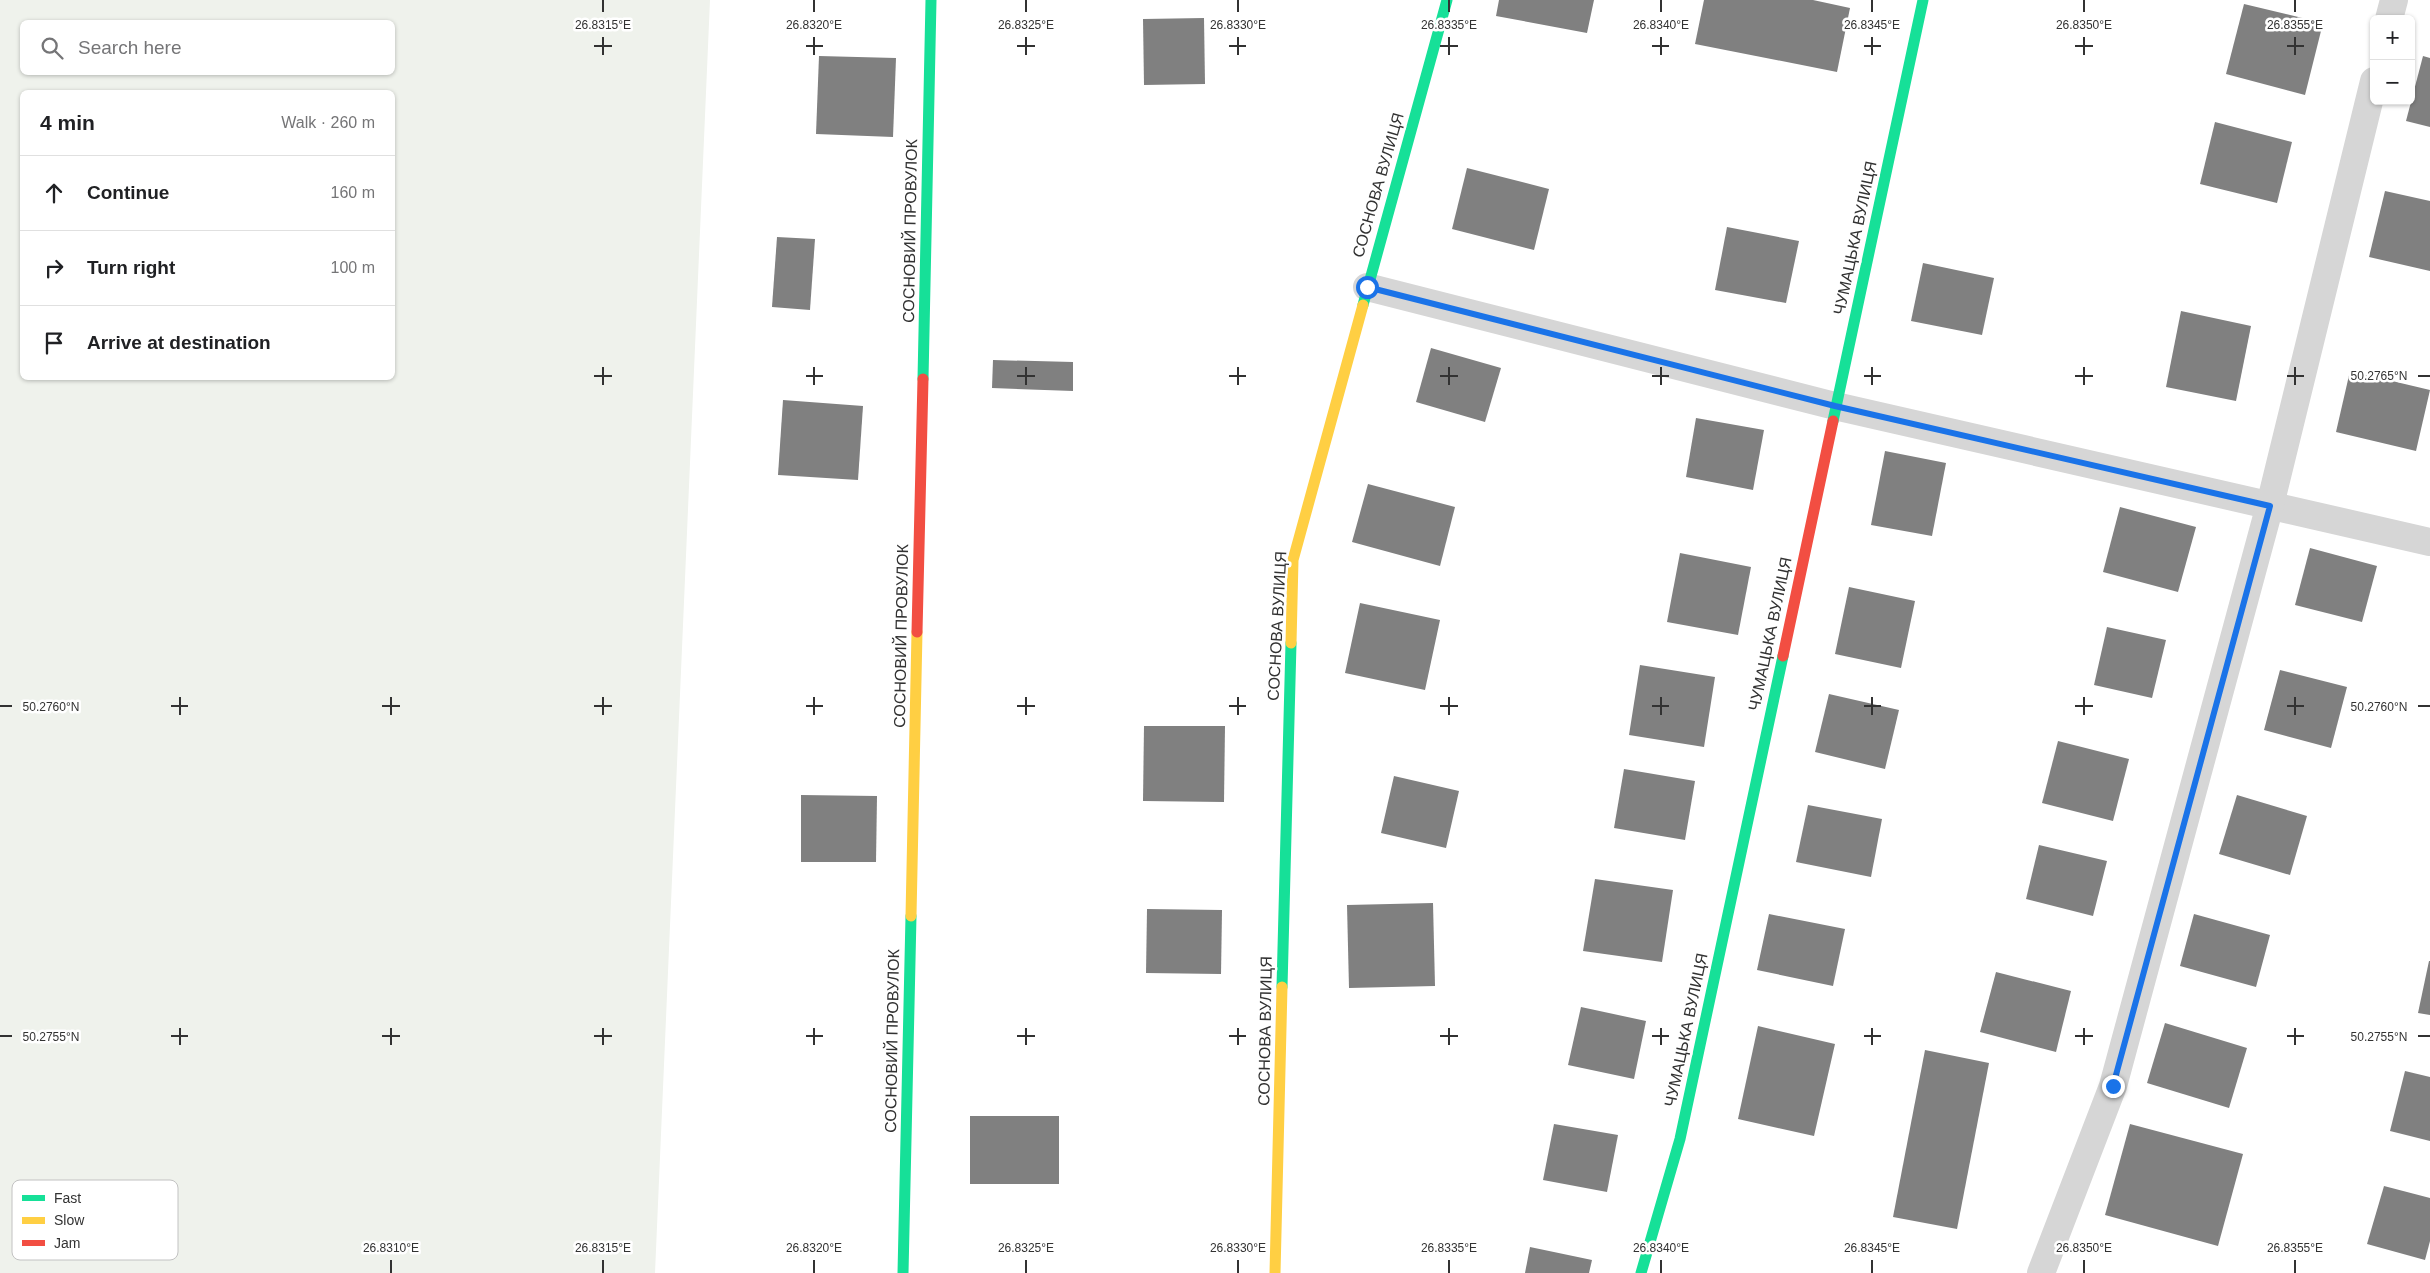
<!DOCTYPE html>
<meta charset="utf-8">
<style>
body{margin:0;font-family:Arial,sans-serif;background:#f6f6f6;color:#202124}
.controls{position:absolute;right:15px;top:15px;display:grid;overflow:hidden;border-radius:8px;box-shadow:0 1px 4px #0004}
.controls button{width:45px;height:45px;display:grid;place-items:center;padding:0;border:0;border-bottom:1px solid #e0e0e0;background:#fff;color:#202124;font:25px sans-serif}
.stop{position:absolute;width:15px;height:15px;margin:-11px;border:4px solid #1a73e8;border-radius:50%;background:#fff}
.stop.end{background:#1a73e8;border-color:#fff;box-shadow:0 1px 5px #0008}
.list{margin:0;padding:0;list-style:none}
h2{display:flex;justify-content:space-between;align-items:center;height:65px;margin:0;padding:0 20px;font-size:21px}
h2 small{font-size:16px;font-weight:400;color:#757577}
.list li{display:grid;grid-template-columns:32px 1fr auto;gap:15px;align-items:center;box-sizing:border-box;height:75px;padding:0 20px;border-top:1px solid #e0e0e0}
.list b{display:block;font-size:19px;white-space:nowrap}
.list em{font-size:16px;font-style:normal;color:#757577}
.icon{flex:none;width:28px;height:28px;fill:none;stroke:currentColor;stroke-width:2;stroke-linecap:round;stroke-linejoin:round}
.map{position:relative;flex:none;width:2430px;height:1273px;overflow:hidden}
.search{position:absolute;background:#fff;box-shadow:0 1px 4px #0004;left:20px;top:20px;width:375px;height:55px;display:flex;align-items:center;gap:12px;box-sizing:border-box;padding:0 18px;border-radius:8px;color:#757577;font-size:19px}
.panel{position:absolute;background:#fff;box-shadow:0 1px 4px #0004;left:20px;top:90px;width:375px;height:290px;border-radius:8px}
.map>svg:first-child{display:block}
.green{fill:#eff2ec;fill-rule:evenodd}
.building{fill:#808080}
.lines{fill:none;stroke-linecap:round;stroke-linejoin:round}
.street{stroke:#d6d6d6;stroke-width:28}
.fast{stroke:#16e098;stroke-width:11}
.slow{stroke:#ffcf43;stroke-width:11}
.jam{stroke:#f24e42;stroke-width:11}
.route{stroke:#1a73e8;stroke-width:6}
.ticks{fill:none;stroke:#323232;stroke-width:2}
.labels{text-anchor:middle;dominant-baseline:central;stroke-width:5;stroke-linejoin:round;paint-order:stroke}
.street-label{font-size:16px;fill:#323232;stroke:#fff}
.key{fill:#fff;stroke:#c2c2c2;stroke-width:1}
.key-label{font-size:14px;fill:#323232}
.ticks-label{font-size:12px;text-anchor:middle;fill:#323232;stroke:#fff;stroke-width:5;stroke-linejoin:round;paint-order:stroke}
</style>
<div class="map">
<svg width="2430" height="1273" viewBox="0 0 2430 1273">
<rect width="100%" height="100%" fill="#fff"/>
<path class="green" d="M 0,0 L 710,0 L 655,1273 L 0,1273 ZM 22,22 L 392,22 L 392,72 L 22,72 ZM 22,92 L 392,92 L 392,378 L 22,378 Z"/>
<g class="building">
<polygon points="1499,0 1594,0 1587,33 1496,16"/>
<polygon points="1704,0 1813,0 1850,8 1837,72 1695,44"/>
<polygon points="2244,4 2323,23 2305,95 2226,74"/>
<polygon points="1204,18 1205,84 1144,85 1143,19"/>
<polygon points="819,56 896,58 893,137 816,134"/>
<polygon points="2423,56 2430,58 2430,127 2406,121"/>
<polygon points="2215,122 2292,142 2277,203 2200,184"/>
<polygon points="1467,168 1549,189 1534,250 1452,229"/>
<polygon points="2385,191 2430,201 2430,271 2369,257"/>
<polygon points="1727,227 1799,241 1786,303 1715,290"/>
<polygon points="777,237 815,239 810,310 772,307"/>
<polygon points="1923,263 1994,278 1982,335 1911,321"/>
<polygon points="2181,311 2251,326 2236,401 2166,387"/>
<polygon points="1431,348 1501,368 1485,422 1416,402"/>
<polygon points="993,360 1073,362 1073,391 992,388"/>
<polygon points="2350,371 2430,390 2416,451 2336,432"/>
<polygon points="783,400 863,406 858,480 778,475"/>
<polygon points="1696,418 1764,430 1753,490 1686,477"/>
<polygon points="1885,451 1946,463 1932,536 1871,525"/>
<polygon points="1368,484 1455,507 1440,566 1352,542"/>
<polygon points="2120,507 2196,527 2178,592 2103,572"/>
<polygon points="2310,548 2377,566 2362,622 2295,605"/>
<polygon points="1680,553 1751,567 1738,635 1667,622"/>
<polygon points="1849,587 1915,601 1901,668 1835,654"/>
<polygon points="1360,603 1440,620 1425,690 1345,673"/>
<polygon points="2107,627 2166,640 2152,698 2094,685"/>
<polygon points="1640,665 1715,677 1704,747 1629,735"/>
<polygon points="2280,670 2347,687 2331,748 2264,730"/>
<polygon points="1829,694 1899,710 1885,769 1815,752"/>
<polygon points="1144,726 1225,726 1224,802 1143,801"/>
<polygon points="2058,741 2129,759 2113,821 2042,803"/>
<polygon points="1624,769 1695,781 1685,840 1614,828"/>
<polygon points="1394,776 1459,791 1446,848 1381,833"/>
<polygon points="801,795 877,796 876,862 801,862"/>
<polygon points="2237,795 2307,816 2290,875 2219,854"/>
<polygon points="1808,805 1882,819 1871,877 1796,862"/>
<polygon points="2039,845 2107,861 2093,916 2026,899"/>
<polygon points="1595,879 1673,890 1662,962 1583,951"/>
<polygon points="1433,903 1435,986 1349,988 1347,905"/>
<polygon points="1147,909 1222,910 1221,974 1146,973"/>
<polygon points="1769,914 1845,929 1833,986 1757,970"/>
<polygon points="2194,914 2270,935 2256,987 2180,966"/>
<polygon points="2429,961 2430,961 2430,1015 2418,1013"/>
<polygon points="1996,972 2071,991 2056,1052 1980,1032"/>
<polygon points="1581,1007 1646,1021 1634,1079 1568,1065"/>
<polygon points="2165,1023 2247,1048 2229,1108 2147,1083"/>
<polygon points="1758,1026 1835,1044 1814,1136 1738,1119"/>
<polygon points="1925,1050 1989,1063 1957,1229 1893,1217"/>
<polygon points="2405,1071 2430,1077 2430,1141 2390,1131"/>
<rect x="970" y="1116" width="89" height="68"/>
<polygon points="1554,1124 1618,1135 1607,1192 1543,1180"/>
<polygon points="2130,1124 2243,1154 2218,1246 2105,1215"/>
<polygon points="2384,1186 2430,1198 2430,1241 2425,1260 2367,1244"/>
<polygon points="1530,1247 1592,1260 1589,1273 1525,1273"/>
</g>
<g class="lines">
<g class="street">
<polyline points="2389,19 2394,0"/>
<polyline points="1367,287 1835,406 2430,542"/>
<polyline points="2041,1273 2113,1086 2270,505 2374,81"/>
</g>
<g class="fast">
<polyline points="1363,305 1447,0"/>
<polyline points="923,379 931,0"/>
<polyline points="1833,421 1923,0"/>
<polyline points="1282,987 1291,643"/>
<polyline points="903,1273 911,916"/>
<polyline points="1641,1273 1680,1139 1783,656"/>
</g>
<g class="slow">
<polyline points="1291,643 1293,560 1363,305"/>
<polyline points="911,916 917,632"/>
<polyline points="1275,1273 1282,987"/>
</g>
<g class="jam">
<polyline points="917,632 923,379"/>
<polyline points="1783,656 1833,421"/>
</g>
</g>
<g class="lines">
<polyline class="route" points="1367,287 1835,406 2270,506 2113,1086"/>
</g>
<path class="ticks" d="M 603,0 L 603,12M 814,0 L 814,12M 1026,0 L 1026,12M 1238,0 L 1238,12M 1449,0 L 1449,12M 1661,0 L 1661,12M 1872,0 L 1872,12M 2084,0 L 2084,12M 2295,0 L 2295,12M 603,37 L 603,55M 814,37 L 814,55M 1026,37 L 1026,55M 1238,37 L 1238,55M 1449,37 L 1449,55M 1661,37 L 1661,55M 1872,37 L 1872,55M 2084,37 L 2084,55M 2295,37 L 2295,55M 594,46 L 612,46M 806,46 L 823,46M 1017,46 L 1035,46M 1229,46 L 1246,46M 1440,46 L 1458,46M 1652,46 L 1669,46M 1864,46 L 1881,46M 2075,46 L 2093,46M 2287,46 L 2304,46M 603,367 L 603,385M 814,367 L 814,385M 1026,367 L 1026,385M 1238,367 L 1238,385M 1449,367 L 1449,385M 1661,367 L 1661,385M 1872,367 L 1872,385M 2084,367 L 2084,385M 2295,367 L 2295,385M 594,376 L 612,376M 806,376 L 823,376M 1017,376 L 1035,376M 1229,376 L 1246,376M 1440,376 L 1458,376M 1652,376 L 1669,376M 1864,376 L 1881,376M 2075,376 L 2093,376M 2287,376 L 2304,376M 2418,376 L 2430,376M 180,697 L 180,715M 391,697 L 391,715M 603,697 L 603,715M 814,697 L 814,715M 1026,697 L 1026,715M 1238,697 L 1238,715M 1449,697 L 1449,715M 1661,697 L 1661,715M 1872,697 L 1872,715M 2084,697 L 2084,715M 2295,697 L 2295,715M 0,706 L 12,706M 171,706 L 188,706M 382,706 L 400,706M 594,706 L 612,706M 806,706 L 823,706M 1017,706 L 1035,706M 1229,706 L 1246,706M 1440,706 L 1458,706M 1652,706 L 1669,706M 1864,706 L 1881,706M 2075,706 L 2093,706M 2287,706 L 2304,706M 2418,706 L 2430,706M 180,1028 L 180,1045M 391,1028 L 391,1045M 603,1028 L 603,1045M 814,1028 L 814,1045M 1026,1028 L 1026,1045M 1238,1028 L 1238,1045M 1449,1028 L 1449,1045M 1661,1028 L 1661,1045M 1872,1028 L 1872,1045M 2084,1028 L 2084,1045M 2295,1028 L 2295,1045M 0,1036 L 12,1036M 171,1036 L 188,1036M 382,1036 L 400,1036M 594,1036 L 612,1036M 806,1036 L 823,1036M 1017,1036 L 1035,1036M 1229,1036 L 1246,1036M 1440,1036 L 1458,1036M 1652,1036 L 1669,1036M 1864,1036 L 1881,1036M 2075,1036 L 2093,1036M 2287,1036 L 2304,1036M 2418,1036 L 2430,1036M 391,1260 L 391,1273M 603,1260 L 603,1273M 814,1260 L 814,1273M 1026,1260 L 1026,1273M 1238,1260 L 1238,1273M 1449,1260 L 1449,1273M 1661,1260 L 1661,1273M 1872,1260 L 1872,1273M 2084,1260 L 2084,1273M 2295,1260 L 2295,1273"/>
<g class="labels">
<g class="street-label">
<text transform="translate(1378 185) rotate(-74)">СОСНОВА ВУЛИЦЯ</text>
<text transform="translate(910 231) rotate(-89)">СОСНОВИЙ ПРОВУЛОК</text>
<text transform="translate(1855 238) rotate(-78)">ЧУМАЦЬКА ВУЛИЦЯ</text>
<text transform="translate(1277 626) rotate(-87)">СОСНОВА ВУЛИЦЯ</text>
<text transform="translate(1770 634) rotate(-78)">ЧУМАЦЬКА ВУЛИЦЯ</text>
<text transform="translate(901 636) rotate(-89)">СОСНОВИЙ ПРОВУЛОК</text>
<text transform="translate(1686 1030) rotate(-78)">ЧУМАЦЬКА ВУЛИЦЯ</text>
<text transform="translate(1265 1031) rotate(-89)">СОСНОВА ВУЛИЦЯ</text>
<text transform="translate(892 1041) rotate(-89)">СОСНОВИЙ ПРОВУЛОК</text>
</g>
</g>
<rect x="12" y="1180" width="166" height="80" rx="8" class="key"/>
<rect x="22" y="1195" width="23" height="6" fill="#16e098"/>
<rect x="22" y="1217" width="23" height="7" fill="#ffcf43"/>
<rect x="22" y="1240" width="23" height="6" fill="#f24e42"/>
<g class="key-label">
<text x="54" y="1203">Fast</text>
<text x="54" y="1225">Slow</text>
<text x="54" y="1248">Jam</text>
</g>
<g class="ticks-label">
<text x="603" y="29">26.8315°E</text>
<text x="814" y="29">26.8320°E</text>
<text x="1026" y="29">26.8325°E</text>
<text x="1238" y="29">26.8330°E</text>
<text x="1449" y="29">26.8335°E</text>
<text x="1661" y="29">26.8340°E</text>
<text x="1872" y="29">26.8345°E</text>
<text x="2084" y="29">26.8350°E</text>
<text x="2295" y="29">26.8355°E</text>
<text x="2379" y="380">50.2765°N</text>
<text x="51" y="711">50.2760°N</text>
<text x="2379" y="711">50.2760°N</text>
<text x="51" y="1041">50.2755°N</text>
<text x="2379" y="1041">50.2755°N</text>
<text x="391" y="1252">26.8310°E</text>
<text x="603" y="1252">26.8315°E</text>
<text x="814" y="1252">26.8320°E</text>
<text x="1026" y="1252">26.8325°E</text>
<text x="1238" y="1252">26.8330°E</text>
<text x="1449" y="1252">26.8335°E</text>
<text x="1661" y="1252">26.8340°E</text>
<text x="1872" y="1252">26.8345°E</text>
<text x="2084" y="1252">26.8350°E</text>
<text x="2295" y="1252">26.8355°E</text>
</g>
</svg>
<div class="controls">
<button>+</button>
<button>−</button>
</div>
<div class="stop" style="left:1367px;top:287px"></div>
<div class="stop end" style="left:2113px;top:1086px"></div>
<div class="search"><svg class="icon" aria-label="search" viewBox="0 0 24 24"><circle cx="10" cy="10" r="6"/><path d="M15 15l6 6"/></svg>Search here</div>
<section class="panel">
<h2>4 min<small>Walk · 260 m</small></h2>
<ul class="list">
<li><svg class="icon" aria-label="ahead" viewBox="0 0 24 24"><path d="M12 20V5M6 11l6-6 6 6"/></svg><div><b>Continue</b></div><em>160 m</em></li>
<li><svg class="icon" aria-label="right" viewBox="0 0 24 24"><path d="M7 20v-9h11M14 6l5 5-5 5"/></svg><div><b>Turn right</b></div><em>100 m</em></li>
<li><svg class="icon" aria-label="arrive" viewBox="0 0 24 24"><path d="M6 21V4h12l-3 4 3 4H6"/></svg><div><b>Arrive at destination</b></div></li>
</ul>
</section>
</div>
